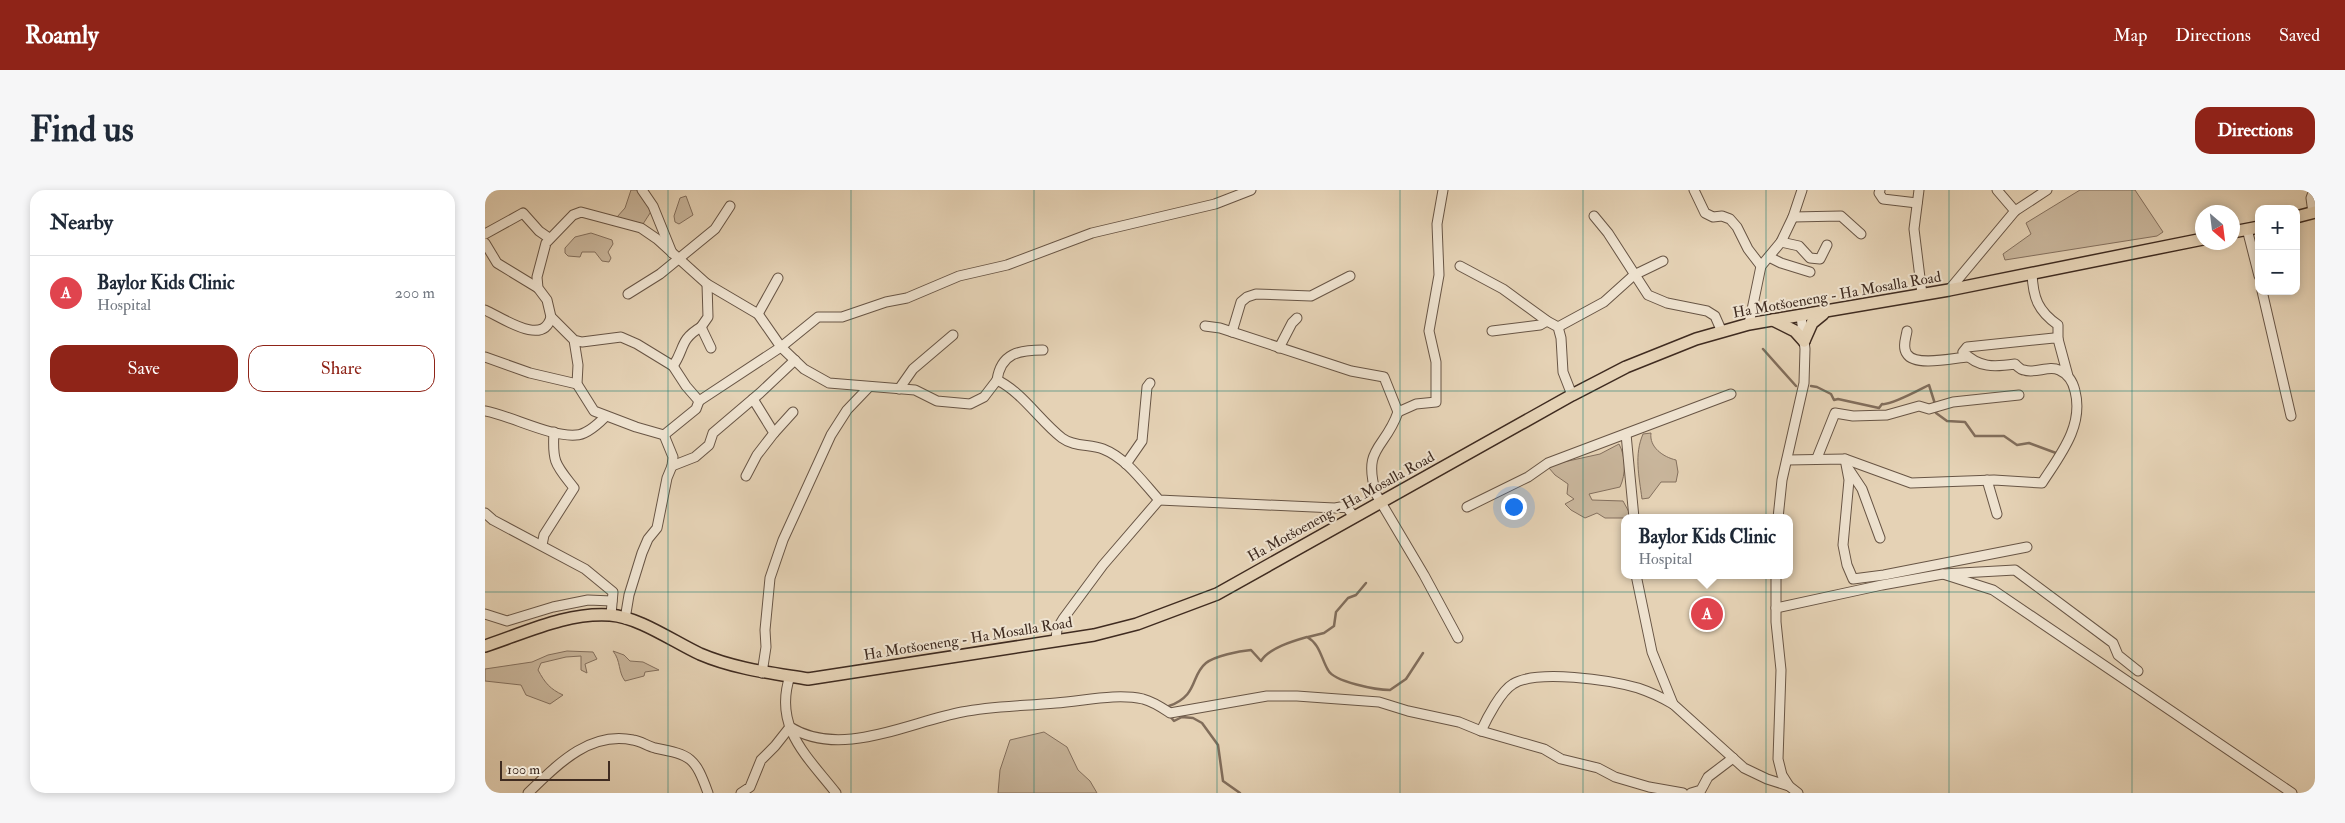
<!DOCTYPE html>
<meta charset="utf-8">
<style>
body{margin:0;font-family:"IM FELL Double Pica",serif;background:#f6f6f7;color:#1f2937}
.controls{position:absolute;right:15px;top:15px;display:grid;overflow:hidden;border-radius:10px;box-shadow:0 2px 8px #0003}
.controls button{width:45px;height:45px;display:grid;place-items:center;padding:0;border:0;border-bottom:1px solid #e0e1e3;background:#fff;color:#1f2937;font:25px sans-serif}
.compass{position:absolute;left:1710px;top:15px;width:45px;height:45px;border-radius:50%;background:#fff;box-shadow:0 2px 8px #0003;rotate:152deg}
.scale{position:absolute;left:15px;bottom:12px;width:110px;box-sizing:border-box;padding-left:5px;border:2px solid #3f2b20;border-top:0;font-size:14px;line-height:18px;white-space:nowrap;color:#3f2b20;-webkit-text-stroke:4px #eee2cf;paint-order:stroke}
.you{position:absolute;left:1028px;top:316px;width:18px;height:18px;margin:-12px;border:4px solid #fff;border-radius:50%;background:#1a73e8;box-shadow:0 0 0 8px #1a73e833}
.badge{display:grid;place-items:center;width:32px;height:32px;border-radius:50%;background:#8f2418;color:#fff;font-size:16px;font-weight:700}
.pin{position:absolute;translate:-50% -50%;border:2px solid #fff;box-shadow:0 1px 5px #0006}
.popup{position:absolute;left:1136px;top:324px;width:172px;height:65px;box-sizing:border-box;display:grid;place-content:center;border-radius:10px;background:#fff;filter:drop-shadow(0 1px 4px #0005);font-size:16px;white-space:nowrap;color:#747a83}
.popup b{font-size:19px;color:#1f2937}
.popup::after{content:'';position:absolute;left:50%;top:100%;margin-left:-10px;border:10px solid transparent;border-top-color:#fff}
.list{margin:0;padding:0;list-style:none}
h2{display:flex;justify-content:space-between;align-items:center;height:65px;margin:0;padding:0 20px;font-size:21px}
h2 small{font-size:16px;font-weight:400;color:#747a83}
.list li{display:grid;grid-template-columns:32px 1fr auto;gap:15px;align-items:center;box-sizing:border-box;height:75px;padding:0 20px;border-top:1px solid #e0e1e3}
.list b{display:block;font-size:19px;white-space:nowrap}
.list p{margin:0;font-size:16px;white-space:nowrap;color:#747a83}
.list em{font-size:16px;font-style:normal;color:#747a83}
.actions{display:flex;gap:10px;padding:15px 20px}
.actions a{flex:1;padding:11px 0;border:1px solid #8f2418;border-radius:15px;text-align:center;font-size:18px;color:#8f2418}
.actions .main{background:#8f2418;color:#fff}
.map{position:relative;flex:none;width:1830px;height:603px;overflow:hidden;border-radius:15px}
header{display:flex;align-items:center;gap:30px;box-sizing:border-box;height:70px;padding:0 25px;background:#8f2418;color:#fff}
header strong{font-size:24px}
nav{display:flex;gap:28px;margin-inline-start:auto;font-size:18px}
.intro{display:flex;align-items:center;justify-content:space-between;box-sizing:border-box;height:120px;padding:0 30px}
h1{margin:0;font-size:35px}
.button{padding:12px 22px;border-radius:15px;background:#8f2418;color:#fff;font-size:18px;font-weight:700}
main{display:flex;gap:30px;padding:0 30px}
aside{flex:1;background:#fff;border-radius:15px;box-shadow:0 2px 8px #0003}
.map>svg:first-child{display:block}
.green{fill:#c9b69c;stroke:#84705e}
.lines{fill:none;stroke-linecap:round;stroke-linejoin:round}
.stream{stroke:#816d5b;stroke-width:2.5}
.minor-casing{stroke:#685545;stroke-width:11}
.major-casing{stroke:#3f2b20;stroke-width:14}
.minor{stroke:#eee2cf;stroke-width:9}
.major{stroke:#e5d2b5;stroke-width:11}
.grid{fill:none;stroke:#0f766e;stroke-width:1;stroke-opacity:0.55}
.labels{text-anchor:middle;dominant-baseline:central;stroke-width:4;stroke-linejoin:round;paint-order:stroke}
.street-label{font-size:15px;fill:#3f2b20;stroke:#eee2cf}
</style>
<header>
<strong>Roamly</strong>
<nav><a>Map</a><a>Directions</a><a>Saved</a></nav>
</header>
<div class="intro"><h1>Find us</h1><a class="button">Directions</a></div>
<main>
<aside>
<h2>Nearby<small></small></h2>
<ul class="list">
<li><span class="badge" style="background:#e0444e">A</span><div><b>Baylor Kids Clinic</b><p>Hospital</p></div><em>200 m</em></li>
</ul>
<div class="actions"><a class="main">Save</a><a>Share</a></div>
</aside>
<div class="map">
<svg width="1830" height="603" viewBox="0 0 1830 603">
<rect width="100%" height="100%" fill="#e5d2b5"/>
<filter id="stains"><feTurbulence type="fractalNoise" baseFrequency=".004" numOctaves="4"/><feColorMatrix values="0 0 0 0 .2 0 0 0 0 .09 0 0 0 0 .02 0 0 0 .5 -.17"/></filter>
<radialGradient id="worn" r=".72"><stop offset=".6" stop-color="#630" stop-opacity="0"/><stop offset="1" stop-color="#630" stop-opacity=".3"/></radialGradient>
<g class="green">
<polygon points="146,0 153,0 167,20 158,34 132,27 140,18"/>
<polygon points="1595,0 1650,0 1678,42 1672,46 1520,70 1518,64 1546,44 1541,33"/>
<polygon points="201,6 208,25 194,34 190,32 189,26 195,8"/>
<polygon points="106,43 127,50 128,54 123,62 126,68 124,72 117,71 110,62 97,62 95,67 83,66 80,63 80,58 90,47"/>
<path d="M 1166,243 C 1164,257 1178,267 1191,270 L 1193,282 L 1191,292 L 1176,292 L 1164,308 L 1157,309 C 1154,286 1149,265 1158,244 Z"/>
<path d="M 1134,254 C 1141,267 1141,284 1135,297 L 1104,304 L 1107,310 L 1138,311 L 1144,322 L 1143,328 L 1120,328 L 1112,323 L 1100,328 L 1086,320 L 1080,314 L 1089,309 L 1082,304 L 1083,294 L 1070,285 L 1064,278 L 1074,273 L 1115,264 Z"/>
<path d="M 82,461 L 108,462 L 112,469 L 100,474 L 102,483 L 96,480 L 96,466 L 81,467 L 56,473 L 53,480 C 60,493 65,499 78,505 L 65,514 L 41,505 L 36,495 L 0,491 L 0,479 L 47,472 L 63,465 Z"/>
<path d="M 128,461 L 139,465 L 145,471 L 158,472 L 174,480 L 160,482 L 159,486 L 140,491 C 133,482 136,471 128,461 Z"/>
<polygon points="559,542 582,557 593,580 605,591 612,603 513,603 515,580 525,550"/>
</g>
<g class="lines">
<g class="stream">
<polyline points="1278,159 1311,196"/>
<path d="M 1326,196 L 1332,197 L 1346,204 L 1349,210 L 1353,209 L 1394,218 L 1397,214 C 1405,216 1434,200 1444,195 L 1450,214"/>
<polyline points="1451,219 1451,223 1462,231 1480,232 1490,246 1519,246 1532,255 1544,253 1571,263"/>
<polyline points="823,447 839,443 849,436 851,422 863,408 871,405 881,393"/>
<path d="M 685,520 L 684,516 C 714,505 705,486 721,473 C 730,466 754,461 766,460 L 776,471 C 784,458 808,451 822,447 C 835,454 836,468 843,480 C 849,492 892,500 905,500 L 921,489 L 938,463"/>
<polyline points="684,525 689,531 697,527 708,528 717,533 733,555 738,591 755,603"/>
</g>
<g class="minor-casing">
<g id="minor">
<polyline points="157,0 168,16 187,63"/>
<polyline points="1209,0 1220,23 1228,27 1237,26 1245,29 1252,37 1263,59 1276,76"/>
<polyline points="1395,0 1394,3 1398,9 1432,13"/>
<polyline points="1434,0 1429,39 1437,104"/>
<polyline points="1512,0 1530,21"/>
<polyline points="1828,23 1826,8 1829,0"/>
<polyline points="1109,26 1123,43 1163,105 1182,113 1222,121 1230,126 1237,142"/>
<polyline points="1308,27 1356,26 1376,44"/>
<polyline points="1762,39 1774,86"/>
<polyline points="0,44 38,23 54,41 64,48"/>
<polyline points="1296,52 1314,56 1325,68 1335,69 1342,55"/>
<polyline points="0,53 12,73 53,98"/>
<polyline points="1284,67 1296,73 1325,82"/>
<polyline points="975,76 1018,99 1062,131 1073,137 1076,148 1078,182 1087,205"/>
<path d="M 1547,83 C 1548,108 1553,121 1573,135 L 1573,149"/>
<polyline points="1464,100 1530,21 1562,0"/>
<polyline points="1777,101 1806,226"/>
<polyline points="143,104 175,84 230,39 245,16"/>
<path d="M 0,120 C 18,128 58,157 66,127"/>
<polyline points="273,124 293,88"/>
<polyline points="1264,134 1276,76 1296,52 1308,27 1317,0"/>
<polyline points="720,136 735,138 866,181 899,187 913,222 931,214 951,212 951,172 944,141 954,85 952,34 958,0"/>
<polyline points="216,137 223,127 222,94"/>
<polyline points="1073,137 1119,112 1149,85 1178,71"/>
<polyline points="1007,141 1055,135 1062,131"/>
<path d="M 1422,141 C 1421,148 1417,157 1422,164 C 1430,177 1469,168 1482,167"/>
<polyline points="747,142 756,112 762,107 771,104 826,106 865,86"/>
<path d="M 89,150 L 97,152 L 136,147 L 152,154 L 188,176 L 201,196 L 214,211 L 211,219 L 179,245 L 151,237 L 109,221 L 92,194 L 93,175 L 89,150 L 66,127 L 62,110 L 53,98 L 52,87 L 61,53 L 88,25 L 96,22 L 156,38 L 172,49 L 222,94 L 273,124 L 296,157 L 319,179 L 344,193 L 430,200 L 452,211 L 485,214 L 499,207 L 512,190 C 537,202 555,231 577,248 C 589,257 605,254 618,259 C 641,268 657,291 674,310 L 850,318 L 861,316 L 869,327"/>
<polyline points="794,158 807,133 812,128"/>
<polyline points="0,167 45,183 92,194"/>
<path d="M 188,176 C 200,159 194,150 216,137 L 226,158"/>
<path d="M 512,190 C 516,163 534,160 558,160"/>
<polyline points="414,199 428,179 468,145"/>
<polyline points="214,211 296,157 333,127 357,127 401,112 422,108 474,86 522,75 607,43 730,14 766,0"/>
<path d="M 0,221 C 27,226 65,247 91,245 C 101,245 113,234 120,227"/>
<path d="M 913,222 C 900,260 877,256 891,304 L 939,385 L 973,448"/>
<polyline points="289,243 308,222"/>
<polyline points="1141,244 1149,328"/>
<polyline points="1332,268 1350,223 1368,226 1402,225 1434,216 1444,219 1468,212 1534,205"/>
<polyline points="1360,269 1364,290 1358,355 1362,375 1368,389 1399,385 1542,357"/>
<path d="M 1302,270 L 1360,269 L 1426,293 L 1509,290 L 1557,293 C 1575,265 1599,236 1590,201 C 1588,192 1583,184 1574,180 C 1564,175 1550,184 1539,180 C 1536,180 1532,176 1530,174 C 1509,177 1494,178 1478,162 L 1482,157 L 1569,148 L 1573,149 L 1583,186"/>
<polyline points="641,274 657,251 662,197 665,193"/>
<polyline points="187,276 210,267 224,255 228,243 275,203 310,170"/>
<polyline points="1363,278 1377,299 1395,348"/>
<polyline points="261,286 272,265 289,243 268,209"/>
<polyline points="1502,290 1512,324"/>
<polyline points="982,317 1043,287 1063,273 1246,204"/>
<polyline points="0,323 8,330 100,379 128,402 126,425"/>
<polyline points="1293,328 1297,290 1319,193 1320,159 1316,126"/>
<path d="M 57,355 L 59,345 L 89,298 C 71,275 67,273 69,242"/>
<polyline points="1458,384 1508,400 1807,603"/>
<polyline points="1151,385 1167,462 1188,514 1259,578 1282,589 1304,596"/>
<polyline points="1291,385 1291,432 1296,480 1293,569 1297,585 1304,596 1313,603"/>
<polyline points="1291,418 1397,395 1458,384 1530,380 1628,453 1633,465 1653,481"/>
<polyline points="0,424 22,431 68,417 103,410 127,411"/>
<polyline points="140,429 144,405 157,363 163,349 172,338 182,288 187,276 188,267 179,245"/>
<polyline points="571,450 572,439 578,429 618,375 674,310"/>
<polyline points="277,483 281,457 280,440 285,388 298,350 346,245 362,220 384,197"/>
<path d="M 305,486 C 288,537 322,566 351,603"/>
<path d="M 996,541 C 1002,528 1016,501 1028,494 C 1052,479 1125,490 1153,498 C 1165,502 1176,507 1188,514"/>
<path d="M 43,603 C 72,575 104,541 148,550 C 156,551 162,556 170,558 C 206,565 210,567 223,603"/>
<path d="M 256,603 L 265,597 L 276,570 L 290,556 L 305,537 C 356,569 424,532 477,522 C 508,516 540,516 571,513 C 599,511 631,503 658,509 C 669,512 676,517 685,523 L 782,506 L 812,506 L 894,512 L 923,521 L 974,532 L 996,541 L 1059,559 L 1076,569 L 1113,578 L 1130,587 L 1164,597 L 1198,603"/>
<polyline points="1206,603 1216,600 1223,587 1248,568"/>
</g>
</g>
<g class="major-casing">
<g id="major">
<polyline points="1811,27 1830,22"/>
<polyline points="1748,42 1774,37"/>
<polyline points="1288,130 1310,141 1319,151"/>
<polyline points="1319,151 1327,133 1338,124"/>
<path d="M 0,456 C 40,443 82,422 125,425 C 154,427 189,452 215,464 C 250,479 287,483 323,489 L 609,445 L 652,434 L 732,404 L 1087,205 L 1141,177 L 1211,149 L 1264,134 L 1464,100 L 1718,49"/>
</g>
</g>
<use href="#minor" class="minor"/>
<use href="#major" class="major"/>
</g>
<path class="grid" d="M 183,0 L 183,603M 366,0 L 366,603M 549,0 L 549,603M 732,0 L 732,603M 915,0 L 915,603M 1098,0 L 1098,603M 1281,0 L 1281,603M 1464,0 L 1464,603M 1647,0 L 1647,603M 0,201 L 1830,201M 0,402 L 1830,402"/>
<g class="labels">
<g class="street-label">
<text transform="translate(1352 105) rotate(-10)">Ha Motšoeneng - Ha Mosalla Road</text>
<text transform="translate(856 317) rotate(-29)">Ha Motšoeneng - Ha Mosalla Road</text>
<text transform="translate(483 449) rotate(-9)">Ha Motšoeneng - Ha Mosalla Road</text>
</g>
</g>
<rect width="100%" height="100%" filter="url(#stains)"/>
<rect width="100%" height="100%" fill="url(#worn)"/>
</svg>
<div class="controls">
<button>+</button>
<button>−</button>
</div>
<svg class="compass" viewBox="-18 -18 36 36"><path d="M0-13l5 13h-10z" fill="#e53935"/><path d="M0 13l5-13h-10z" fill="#747a83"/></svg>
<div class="scale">100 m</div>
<div class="you"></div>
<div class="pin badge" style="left:1222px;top:424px;background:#e0444e">A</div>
<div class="popup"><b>Baylor Kids Clinic</b>Hospital</div>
</div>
</main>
